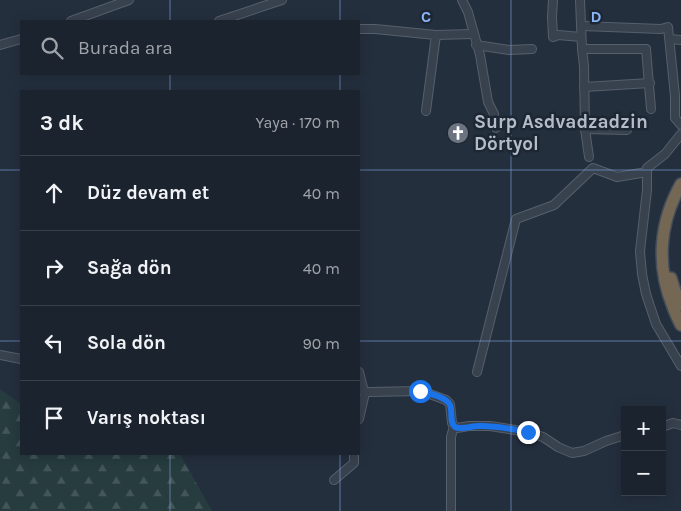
<!DOCTYPE html>
<html lang="tr">
<meta charset="utf-8">
<style>
body{margin:0;font-family:Karla,sans-serif;background:#282f3a;color:#f1f3f6}
.controls{position:absolute;right:15px;bottom:15px;display:grid;overflow:hidden;border-radius:0px;box-shadow:0 2px 12px #0003}
.controls button{width:45px;height:45px;display:grid;place-items:center;padding:0;border:0;border-bottom:1px solid #39404a;background:#1b232e;color:#f1f3f6;font:25px sans-serif}
.stop{position:absolute;width:15px;height:15px;margin:-11px;border:4px solid #1a73e8;border-radius:50%;background:#fff}
.stop.end{background:#1a73e8;border-color:#fff;box-shadow:0 1px 5px #0008}
.list{margin:0;padding:0;list-style:none}
h2{display:flex;justify-content:space-between;align-items:center;height:65px;margin:0;padding:0 20px;font-size:21px}
h2 small{font-size:16px;font-weight:400;color:#a0a4aa}
.list li{display:grid;grid-template-columns:32px 1fr auto;gap:15px;align-items:center;box-sizing:border-box;height:75px;padding:0 20px;border-top:1px solid #39404a}
.list b{display:block;font-size:19px;white-space:nowrap}
.list em{font-size:16px;font-style:normal;color:#a0a4aa}
.icon{flex:none;width:28px;height:28px;fill:none;stroke:currentColor;stroke-width:2;stroke-linecap:round;stroke-linejoin:round}
.map{position:relative;flex:none;width:681px;height:511px;overflow:hidden}
.search{position:absolute;background:#1b232e;box-shadow:0 2px 12px #0003;left:20px;top:20px;width:340px;height:55px;display:flex;align-items:center;gap:12px;box-sizing:border-box;padding:0 18px;border-radius:0px;color:#a0a4aa;font-size:19px}
.panel{position:absolute;background:#1b232e;box-shadow:0 2px 12px #0003;left:20px;top:90px;width:340px;height:365px;border-radius:0px}
.map>svg:first-child{display:block}
.forest{fill:url(#forest-firs)}
.lines{fill:none;stroke-linecap:round;stroke-linejoin:round}
.minor-casing{stroke:#565f6c;stroke-width:10}
.highway-casing{stroke:#434c59;stroke-width:14}
.minor{stroke:#38414e;stroke-width:8}
.highway{stroke:#746855;stroke-width:11}
.route{stroke:#1a73e8;stroke-width:6}
.grid{fill:none;stroke:#8ab4f8;stroke-width:1;stroke-opacity:0.55}
.labels{text-anchor:middle;dominant-baseline:central;stroke-width:5;stroke-linejoin:round;paint-order:stroke}
.poi-label{font-size:19px;font-weight:bold;fill:#b4bcc9;stroke:#1d2633;text-anchor:start}
.grid-label{font-size:16px;text-anchor:middle;font-weight:bold;fill:#8ab4f8;stroke:#1d2633;stroke-width:5;stroke-linejoin:round;paint-order:stroke}
</style>
<div class="map">
<svg width="681" height="511" viewBox="0 0 681 511">
<defs>
<pattern id="forest-firs" width="22" height="20" patternUnits="userSpaceOnUse" patternTransform="scale(1.25)"><rect width="22" height="20" fill="#263c3f"/><path d="M5 1l3.5 6h-7zM16 11l3.5 6h-7z" fill="#435659"/></pattern>
</defs>
<rect width="100%" height="100%" fill="#242f3e"/>
<polygon class="forest" points="0,389 21,404 21,454 180,454 212,511 0,511"/>
<g class="lines">
<g class="minor-casing">
<g id="minor">
<polyline points="462,0 468,12 480,55 488,102 494,114 496,128"/>
<polyline points="553,0 552,17 553,37 558,35 581,37"/>
<polyline points="580,0 582,49 584,66 585,129 589,157"/>
<polyline points="71,21 129,0"/>
<polyline points="219,21 282,0"/>
<polyline points="582,26 661,29 668,27 675,96 675,118 681,125"/>
<polyline points="359,29 375,29 436,35 473,34"/>
<polyline points="670,39 681,40"/>
<polyline points="0,45 21,39"/>
<polyline points="476,45 509,50 532,49"/>
<polyline points="582,49 646,49 651,109"/>
<polyline points="584,87 650,83"/>
<polyline points="426,111 436,35"/>
<polyline points="585,129 627,130"/>
<polyline points="681,134 665,154 647,168 647,190 640,251 642,274 646,294 656,324 681,366"/>
<polyline points="0,355 21,359"/>
<polyline points="359,372 364,392 370,392 420,391 427,393 446,400 450,404 452,423 454,426 457,428 469,426 490,426 528,432 543,437 558,447 572,453 584,451 606,441 625,435"/>
<polyline points="477,372 516,219 554,205 593,168 617,177 647,172"/>
<polyline points="359,419 365,393 364,392"/>
<polyline points="662,427 673,423 681,425"/>
<polyline points="334,480 354,463 354,454"/>
<polyline points="451,511 451,437 454,426"/>
</g>
</g>
<g class="highway-casing">
<g id="highway">
<path d="M 681,184 C 659,223 656,266 673,307 C 675,313 678,319 681,325"/>
<polyline points="671,278 675,291 681,305"/>
</g>
</g>
<use href="#minor" class="minor"/>
<use href="#highway" class="highway"/>
</g>
<g class="lines">
<path class="route" d="M 420,391 C 428,393 447,397 450,405 C 453,412 449,422 455,427 C 461,430 472,426 478,426 C 495,425 511,429 528,432"/>
</g>
<path class="grid" d="M 170,0 L 170,21M 340,0 L 340,21M 511,0 L 511,511M 170,74 L 170,91M 340,74 L 340,91M 0,170 L 21,170M 359,170 L 681,170M 0,341 L 21,341M 359,341 L 681,341M 170,454 L 170,511M 340,454 L 340,511"/>
<defs>
<g id="church-disc" transform="scale(1.125)"><circle r="9.5" fill="#6b7280" stroke="#1d2633"/><path d="M-1.2-6h2.4v3.5h3.3v2.4h-3.3V6h-2.4V-.1h-3.3v-2.4h3.3Z" fill="#fff"/></g>
</defs>
<g fill-rule="evenodd">
<use href="#church-disc" x="458" y="133"/>
</g>
<g class="labels">
<g class="poi-label">
<text x="474" y="122">Surp Asdvadzadzin<tspan x="474" dy="22">Dörtyol</tspan></text>
</g>
</g>
<g class="grid-label">
<text x="426" y="22">C</text>
<text x="596" y="22">D</text>
</g>
</svg>
<div class="controls">
<button>+</button>
<button>−</button>
</div>
<div class="stop" style="left:420px;top:391px"></div>
<div class="stop end" style="left:528px;top:432px"></div>
<div class="search"><svg class="icon" aria-label="search" viewBox="0 0 24 24"><circle cx="10" cy="10" r="6"/><path d="M15 15l6 6"/></svg>Burada ara</div>
<section class="panel">
<h2>3 dk<small>Yaya · 170 m</small></h2>
<ul class="list">
<li><svg class="icon" aria-label="ahead" viewBox="0 0 24 24"><path d="M12 20V5M6 11l6-6 6 6"/></svg><div><b>Düz devam et</b></div><em>40 m</em></li>
<li><svg class="icon" aria-label="right" viewBox="0 0 24 24"><path d="M7 20v-9h11M14 6l5 5-5 5"/></svg><div><b>Sağa dön</b></div><em>40 m</em></li>
<li><svg class="icon" aria-label="left" viewBox="0 0 24 24"><path d="M17 20v-9H6M10 6l-5 5 5 5"/></svg><div><b>Sola dön</b></div><em>90 m</em></li>
<li><svg class="icon" aria-label="arrive" viewBox="0 0 24 24"><path d="M6 21V4h12l-3 4 3 4H6"/></svg><div><b>Varış noktası</b></div></li>
</ul>
</section>
</div>
